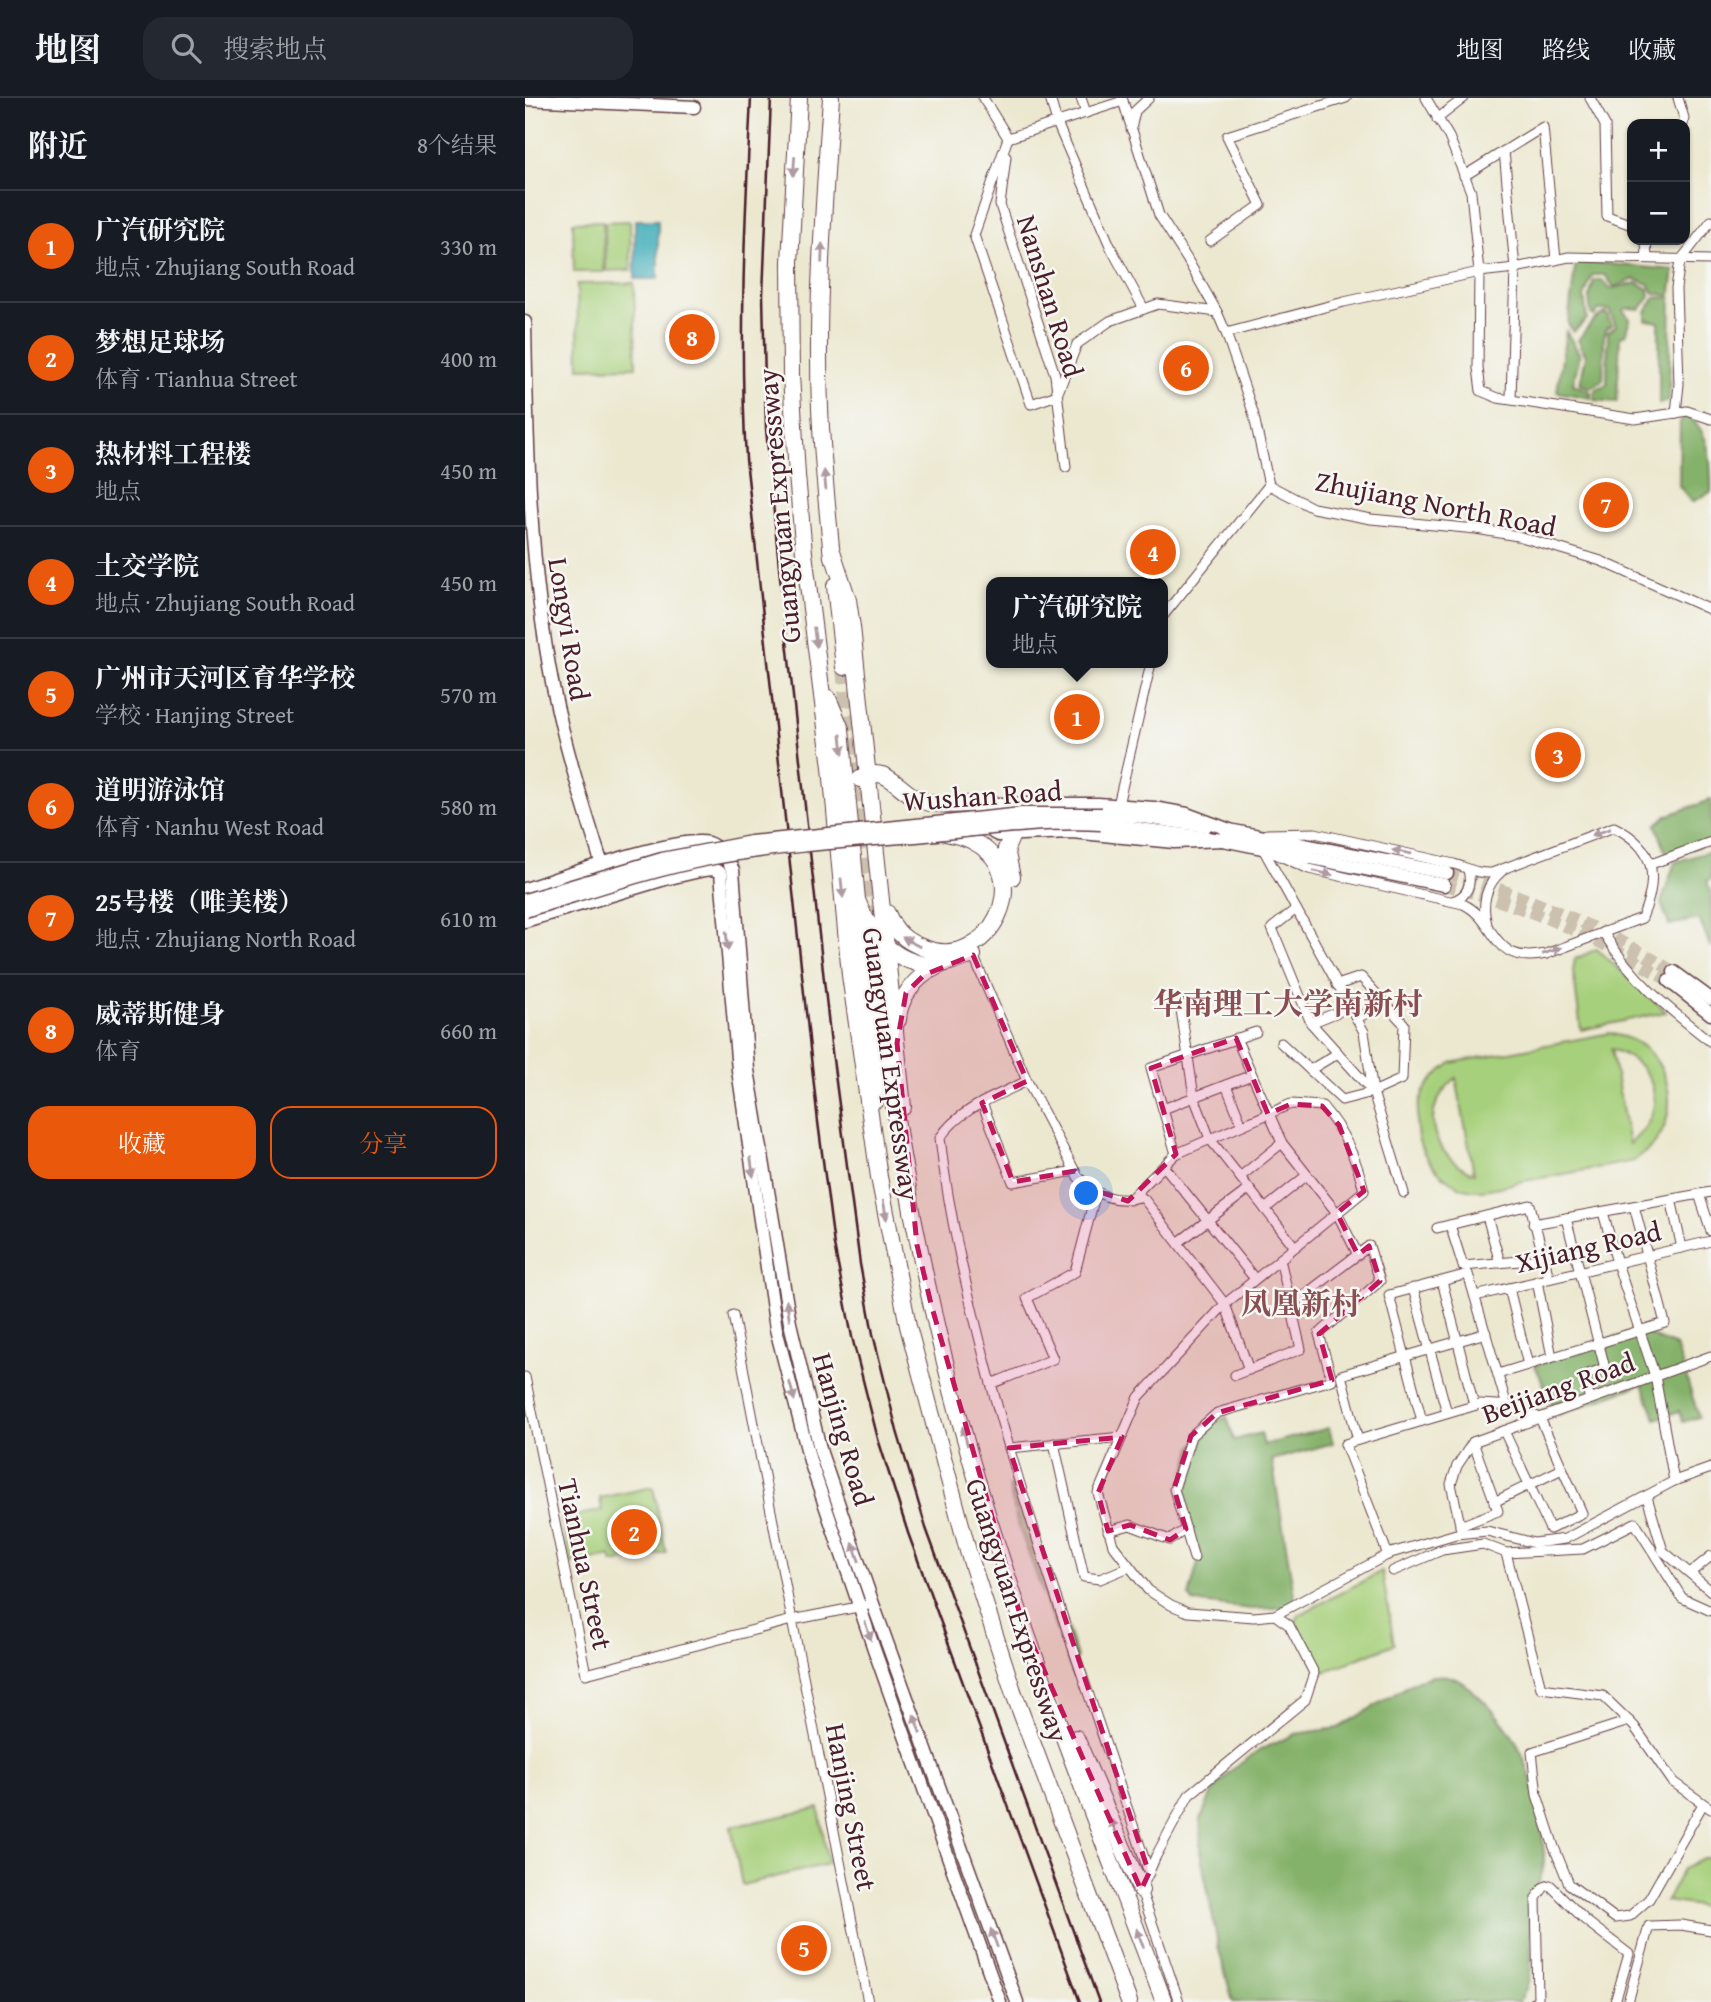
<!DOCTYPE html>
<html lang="zh">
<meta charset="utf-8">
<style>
body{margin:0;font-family:"Gentium Book Plus","Noto Serif SC",serif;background:#242831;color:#f1f3f6}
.controls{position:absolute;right:21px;top:21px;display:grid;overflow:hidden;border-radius:14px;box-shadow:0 2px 5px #0004}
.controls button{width:63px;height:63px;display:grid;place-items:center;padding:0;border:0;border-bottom:2px solid #363941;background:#171b24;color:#f1f3f6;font:35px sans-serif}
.you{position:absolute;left:562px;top:1096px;width:24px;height:24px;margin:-18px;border:5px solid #fff;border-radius:50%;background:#1a73e8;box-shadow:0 0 0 10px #1a73e833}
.badge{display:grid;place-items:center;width:46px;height:46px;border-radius:50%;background:#ea580c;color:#fff;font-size:23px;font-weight:700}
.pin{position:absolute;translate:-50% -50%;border:4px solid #fff;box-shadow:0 2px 7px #0006}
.popup{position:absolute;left:461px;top:479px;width:182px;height:91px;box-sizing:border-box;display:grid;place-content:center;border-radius:14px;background:#171b24;filter:drop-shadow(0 2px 5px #0005);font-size:23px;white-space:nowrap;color:#9ea1a6}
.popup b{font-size:26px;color:#f1f3f6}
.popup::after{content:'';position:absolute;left:50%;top:100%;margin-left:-14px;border:14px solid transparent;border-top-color:#171b24}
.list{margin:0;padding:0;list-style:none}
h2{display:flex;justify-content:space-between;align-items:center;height:91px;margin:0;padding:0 28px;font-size:30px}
h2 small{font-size:23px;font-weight:400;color:#9ea1a6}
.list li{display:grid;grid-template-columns:46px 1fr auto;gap:21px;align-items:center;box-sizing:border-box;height:112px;padding:0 28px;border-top:2px solid #363941}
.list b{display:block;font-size:26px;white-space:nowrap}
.list p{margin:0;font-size:23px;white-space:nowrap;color:#9ea1a6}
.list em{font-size:23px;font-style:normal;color:#9ea1a6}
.actions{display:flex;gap:14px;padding:21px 28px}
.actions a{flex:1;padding:16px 0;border:2px solid #ea580c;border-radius:21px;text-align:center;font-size:24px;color:#ea580c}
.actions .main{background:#ea580c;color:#fff}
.icon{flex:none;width:38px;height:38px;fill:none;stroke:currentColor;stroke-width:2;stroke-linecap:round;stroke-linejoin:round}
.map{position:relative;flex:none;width:1186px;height:1904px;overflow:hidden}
header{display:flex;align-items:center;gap:42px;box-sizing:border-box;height:98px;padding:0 35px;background:#171b24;border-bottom:2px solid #363941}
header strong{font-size:33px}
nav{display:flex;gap:38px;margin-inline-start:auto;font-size:24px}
.search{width:490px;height:63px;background:#242831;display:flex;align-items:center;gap:18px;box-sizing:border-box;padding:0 24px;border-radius:21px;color:#9ea1a6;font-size:26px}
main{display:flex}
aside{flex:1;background:#171b24}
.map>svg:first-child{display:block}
.green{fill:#a7d07b;stroke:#787853;stroke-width:2;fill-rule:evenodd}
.forest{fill:#85b26b;stroke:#68684b;stroke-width:2}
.water{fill:#3cacb9;stroke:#436672;stroke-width:2}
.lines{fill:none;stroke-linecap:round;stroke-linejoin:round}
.secondary-tunnel{stroke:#ccc0af;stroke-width:12;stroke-dasharray:12 6;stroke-linecap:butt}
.highway-tunnel{stroke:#ccc0af;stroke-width:16;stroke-dasharray:16 8;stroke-linecap:butt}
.street-casing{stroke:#623d44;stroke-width:11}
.secondary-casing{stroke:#623d44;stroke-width:15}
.highway-casing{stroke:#623d44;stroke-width:18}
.street{stroke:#fff;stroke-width:9}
.secondary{stroke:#fff;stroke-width:12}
.highway{stroke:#fff;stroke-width:16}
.rail{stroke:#4a1f2b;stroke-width:2.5}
.secondary-bridge-casing{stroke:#623d44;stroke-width:15;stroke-linecap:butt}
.secondary-bridge{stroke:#fff;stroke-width:12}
.oneway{fill:#ae9aa0}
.marked{fill:#c2185b;fill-opacity:0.2;stroke:#c2185b;stroke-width:5;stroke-dasharray:14 9;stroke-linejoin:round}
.labels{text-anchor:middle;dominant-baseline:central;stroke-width:5;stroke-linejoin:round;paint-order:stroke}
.street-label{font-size:28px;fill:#4a1f2b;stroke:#f6f6f2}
.neighbourhood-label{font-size:30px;font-weight:bold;fill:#894f52;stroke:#f6f6f2}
</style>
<header>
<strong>地图</strong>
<div class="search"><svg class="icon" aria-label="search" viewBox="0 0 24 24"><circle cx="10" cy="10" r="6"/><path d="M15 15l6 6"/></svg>搜索地点</div>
<nav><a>地图</a><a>路线</a><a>收藏</a></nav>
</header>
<main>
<aside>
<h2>附近<small>8个结果</small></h2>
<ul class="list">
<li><span class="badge">1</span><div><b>广汽研究院</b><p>地点 · Zhujiang South Road</p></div><em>330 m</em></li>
<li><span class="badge">2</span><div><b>梦想足球场</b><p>体育 · Tianhua Street</p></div><em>400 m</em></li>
<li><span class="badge">3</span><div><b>热材料工程楼</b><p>地点</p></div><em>450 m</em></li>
<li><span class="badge">4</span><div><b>土交学院</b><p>地点 · Zhujiang South Road</p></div><em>450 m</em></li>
<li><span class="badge">5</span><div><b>广州市天河区育华学校</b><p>学校 · Hanjing Street</p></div><em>570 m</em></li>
<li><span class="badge">6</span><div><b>道明游泳馆</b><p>体育 · Nanhu West Road</p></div><em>580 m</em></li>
<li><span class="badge">7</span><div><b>25号楼（唯美楼）</b><p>地点 · Zhujiang North Road</p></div><em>610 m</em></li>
<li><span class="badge">8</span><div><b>威蒂斯健身</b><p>体育</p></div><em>660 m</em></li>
</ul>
<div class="actions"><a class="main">收藏</a><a>分享</a></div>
</aside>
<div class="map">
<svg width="1186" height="1904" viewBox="0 0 1186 1904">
<rect width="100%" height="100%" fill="#f6f6f2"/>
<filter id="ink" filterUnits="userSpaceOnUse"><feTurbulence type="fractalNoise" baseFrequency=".0143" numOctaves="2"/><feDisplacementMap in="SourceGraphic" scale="14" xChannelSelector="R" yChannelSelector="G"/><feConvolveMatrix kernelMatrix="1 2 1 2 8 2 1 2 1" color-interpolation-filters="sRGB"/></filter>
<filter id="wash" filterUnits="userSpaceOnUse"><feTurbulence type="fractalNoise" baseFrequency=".00686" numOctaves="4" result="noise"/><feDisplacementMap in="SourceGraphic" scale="28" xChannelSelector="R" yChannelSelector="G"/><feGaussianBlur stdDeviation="1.57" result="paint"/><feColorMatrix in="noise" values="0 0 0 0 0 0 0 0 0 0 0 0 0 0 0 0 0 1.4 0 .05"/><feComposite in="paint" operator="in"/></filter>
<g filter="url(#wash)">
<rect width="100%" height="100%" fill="#ece8d0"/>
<g class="green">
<polygon points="78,123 79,174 49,174 48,124"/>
<polygon points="105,123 106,172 81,173 80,124"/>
<polygon points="109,185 111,269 54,270 52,186"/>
<polygon points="1072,851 1141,914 1056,932 1048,872 1050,861"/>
<path d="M 1085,935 C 1093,938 1103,939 1111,944 C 1147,965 1156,1018 1126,1049 C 1121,1054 1114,1058 1109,1063 C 1072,1070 1035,1077 998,1083 C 984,1086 966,1093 951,1092 C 924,1092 893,1059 892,1032 C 890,1000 901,984 926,965 ZM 1086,951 C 1134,967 1145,1014 1104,1046 ZM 931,980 L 949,1075 L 948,1075 C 906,1057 892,1012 931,980 Z"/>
<polygon points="128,1389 141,1455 88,1465 86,1458 46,1466 36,1421 77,1412 75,1400"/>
<polygon points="857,1473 869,1546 799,1574 789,1564 770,1525 774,1517"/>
<polygon points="294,1710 303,1766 217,1787 206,1729"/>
<polygon points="1178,1760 1186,1760 1186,1810 1141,1803 1158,1771"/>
</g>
<g class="forest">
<polygon points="1051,163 1149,172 1146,193 1144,303 1134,306 1134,224 1121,222 1121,214 1130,199 1142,200 1142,197 1129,195 1124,186 1109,181 1089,189 1080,177 1067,177 1059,199 1062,221 1048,234 1043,225"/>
<polygon points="1069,182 1077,182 1085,191 1112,185 1124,191 1125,199 1115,211 1102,210 1098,212 1105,221 1100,237 1095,238 1092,304 1069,302 1070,292 1082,286 1083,234 1091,228 1084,212 1073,212 1069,218 1066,216 1064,200"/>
<path d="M 1081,215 L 1087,227 L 1082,230 L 1079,238 L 1078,282 L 1065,290 L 1055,286 L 1061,258 L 1053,242 C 1061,232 1069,218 1081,215 Z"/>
<polygon points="1041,233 1055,257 1048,286 1066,294 1066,300 1032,294"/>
<path d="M 1160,317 C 1186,331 1186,365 1186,394 L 1167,404 L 1154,388 L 1155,324 Z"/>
<polygon points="1186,702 1186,744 1143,760 1131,727 1141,718"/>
<polygon points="1186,753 1186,781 1182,783 1186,794 1186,850 1174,821 1144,827 1136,805 1150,764"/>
<polygon points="1112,1232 1151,1248 1174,1319 1158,1324 1154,1313 1131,1321 1117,1286 1032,1317 1010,1267"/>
<polygon points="702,1319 709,1342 736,1335 739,1347 804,1330 808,1345 747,1362 771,1509 726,1511 668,1504 664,1498 675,1457 663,1431 657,1389 667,1350 682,1328"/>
<polygon points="484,1388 496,1391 552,1559 547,1574 492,1424"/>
<path d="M 907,1578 C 912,1578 919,1577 923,1578 C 949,1585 986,1631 996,1654 C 1010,1685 1018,1726 1019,1759 C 1020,1780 1006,1793 1005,1810 C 1003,1843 1014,1875 994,1904 L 708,1904 L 694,1852 L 675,1753 L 676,1721 L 687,1694 L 709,1670 L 735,1652 L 770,1636 L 813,1630 L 893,1582 Z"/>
</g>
<rect class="water" x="110" y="122" width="23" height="59"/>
</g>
<g filter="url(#ink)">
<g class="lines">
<g class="secondary-tunnel">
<path d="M 922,775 C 1001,797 1078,830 1149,874"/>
<path d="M 919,787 C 998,806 1075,840 1144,883"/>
</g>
<polyline class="highway-tunnel" points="319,569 332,713 351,874"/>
<g class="street-casing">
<g id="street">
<polyline points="458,0 483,40"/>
<polyline points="525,0 532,25 586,150 619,211"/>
<polyline points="556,0 561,15"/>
<polyline points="597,0 634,117 662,161 692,214 701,235 728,314 744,387"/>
<polyline points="901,0 924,39 946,94 954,174 953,270 956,293 973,300 1110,321 1151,315"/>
<polyline points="1065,0 1080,27 1082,118 1107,127"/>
<polyline points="1153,0 1159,20 1158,26"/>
<polyline points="912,21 939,0"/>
<polyline points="606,31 610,13 624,0"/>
<polyline points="483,40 449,137 506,306 532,297 552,246 585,223 633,206 692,214"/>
<polyline points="483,40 598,3"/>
<polyline points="979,53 990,170 986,301"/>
<polyline points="481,59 475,107 530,277 541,369"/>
<polyline points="939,78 1018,29 1031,162"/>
<polyline points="1186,123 1155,163 1151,190 1154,286 1151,315 1162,313 1186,321"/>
<polyline points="1121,142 1122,160"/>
<polyline points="685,143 736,107 702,38 821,0"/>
<polyline points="701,235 819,204 954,174 990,170 1044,159 1186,162"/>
<polyline points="744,387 788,410 846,421 951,431 993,438 1076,463 1186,512"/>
<polyline points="638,518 744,387"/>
<polyline points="593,707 626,565"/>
<path d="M 742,736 L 790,735 L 929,766 C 943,770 952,776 967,775 L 1089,729 C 1131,750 1134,779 1117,820 L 1021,856 C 965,868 973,822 938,806 L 784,771 L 748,755"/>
<polyline points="737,749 839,934 848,994 879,1095"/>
<polyline points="1126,766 1186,744"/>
<path d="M 927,803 C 942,799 947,787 943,772"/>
<polyline points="771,811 747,830 786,925 848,994"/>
<path d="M 962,826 C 956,806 961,786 977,773"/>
<path d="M 1078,834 C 1108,883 1141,909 1186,944"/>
<path d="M 448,857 L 502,983 L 553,1079 C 572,1097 589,1106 615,1099 L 619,1101 L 700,1206 L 724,1272"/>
<polyline points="655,905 669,999 685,1041 770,1149"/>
<polyline points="831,920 862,907"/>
<polyline points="786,925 825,909"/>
<polyline points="711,940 757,1045 812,1115 833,1157"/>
<polyline points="756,945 817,1002 848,994 877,981 879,926 836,879 812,887"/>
<polyline points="785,972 813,955"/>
<path d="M 502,983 C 471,998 434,1011 415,1040 C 424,1120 443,1197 463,1274 C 508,1444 569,1608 624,1775"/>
<polyline points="701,987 717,1027"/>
<polyline points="457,1005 488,1084 550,1073"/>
<polyline points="638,1011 727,977"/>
<polyline points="651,1056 626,970 731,934"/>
<polyline points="639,1068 730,1181"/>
<polyline points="715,1079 757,1045"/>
<polyline points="1174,1096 1186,1133"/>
<polyline points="1146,1101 1157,1150"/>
<path d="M 604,1102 L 651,1056 L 766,1006 L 797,1008 C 818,1032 832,1061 839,1093 L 700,1206 L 614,1299 L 573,1395 L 588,1447 L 623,1492 L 646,1507 L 663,1514 L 729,1519 L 750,1517 L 866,1455 L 931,1436 L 962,1433 L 1009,1445 L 1040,1441 L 1149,1383 L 1186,1370"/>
<polyline points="740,1111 782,1077"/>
<polyline points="1078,1114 1092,1165 1130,1278 1149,1383"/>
<polyline points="962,1118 975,1165"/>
<polyline points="1041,1120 1080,1270 1058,1278 1065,1301"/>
<polyline points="1008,1126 1186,1094"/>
<polyline points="925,1127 938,1168 1018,1161"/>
<polyline points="912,1130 1005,1107 1024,1180"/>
<polyline points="654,1144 724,1091"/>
<polyline points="917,1183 949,1307"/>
<polyline points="1012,1183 1027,1259"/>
<polyline points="888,1190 922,1315"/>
<polyline points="984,1190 1003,1267"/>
<polyline points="950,1198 1186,1143"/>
<polyline points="208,1217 267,1522 348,1506"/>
<polyline points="973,1276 1140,1225 1109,1108"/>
<polyline points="710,1277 776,1251 755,1161"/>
<polyline points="0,1279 61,1576 267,1522 343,1904"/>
<polyline points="466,1286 528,1261 502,1200 550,1174 571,1094"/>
<polyline points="897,1323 864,1197 943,1176 982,1308"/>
<polyline points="833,1342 816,1277 961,1235"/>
<polyline points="529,1345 559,1479 575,1481 604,1469"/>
<polyline points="484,1350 597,1339"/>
<polyline points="1122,1399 1138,1453 1186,1493"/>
<polyline points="969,1404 1037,1371"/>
<polyline points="935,1428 973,1413 948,1344"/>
<polyline points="583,1433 605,1427 645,1442 661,1431"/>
<polyline points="937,1435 926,1386 932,1368 948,1344 1186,1258"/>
<polyline points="981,1455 1016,1590 1078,1598 1109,1628 1148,1684 1186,1711"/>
<polyline points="863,1457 820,1346 955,1306 989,1308 1015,1320 1057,1415 1025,1431 979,1333"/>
<polyline points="669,1460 649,1391 666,1338 692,1315 807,1282 794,1236 855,1183 844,1148 773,1202 764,1204"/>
<polyline points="868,1473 917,1452 958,1446 981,1455 1058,1451 1110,1425 1157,1500 1186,1513"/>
<polyline points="1165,1475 1186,1458"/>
<polyline points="1104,1623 1007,1654 1012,1697 1029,1749 1044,1786 1090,1820 1105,1818 1124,1801 1178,1706"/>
<polyline points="654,1904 616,1792 631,1758 664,1697 780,1602 789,1575 764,1527 750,1517"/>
<polyline points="1009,1904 1013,1901 1011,1800 1019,1789 1025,1787 1060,1822 1104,1856 1090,1904"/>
<polyline points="1103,1904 1124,1828 1156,1827 1186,1832"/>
</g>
</g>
<g class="secondary-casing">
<g id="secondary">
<polyline points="0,1 169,9"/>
<path d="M 0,224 C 2,347 4,468 28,589 C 40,650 60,713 79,773"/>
<polyline points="577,716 619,719 681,728"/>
<polyline points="576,726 698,742 919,787"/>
<polyline points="699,731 922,775"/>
<path d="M 698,742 L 649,744 L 547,734 L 473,737 C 459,731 460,720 462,706 L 573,706 L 629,710 L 662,716 L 705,732"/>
<path d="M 0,791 C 34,780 154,737 183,745 C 195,749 202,761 208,772 L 223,972 L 265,1225 L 296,1355 L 348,1506 L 492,1904"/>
<polyline points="0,823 140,781 179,772 188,771 196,775 213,972 251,1231 285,1363 349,1551 475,1904"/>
<polyline points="1149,874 1186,901"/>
<polyline points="1144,883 1186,916"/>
</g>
</g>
<g class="highway-casing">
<g id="highway">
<polyline points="274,0 265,164 266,277 272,377 279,455 306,669 325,877 354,1079 383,1228 443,1453 488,1593 604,1904"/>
<path d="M 306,0 C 299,103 291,207 295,310 C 297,359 302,409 307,459"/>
<polyline points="306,450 323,502 327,529 378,1009"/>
<polyline points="310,488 319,569"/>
<path d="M 303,600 L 316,631 L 332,802 C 347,840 369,866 412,868"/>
<path d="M 335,681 C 362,664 373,694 397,703 C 417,709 441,706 462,706"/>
<polyline points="487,737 481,751 487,779"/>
<polyline points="333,815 349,961 351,1002"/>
<path d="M 362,815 C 370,834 380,843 399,850 C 463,875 512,779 451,745 C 442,739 431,737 420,735"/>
<path d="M 351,874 C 372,1060 408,1243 464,1422 C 515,1585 579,1744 639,1904"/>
<path d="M 373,922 C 374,899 391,879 411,869 C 422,863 436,862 448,857"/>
<polyline points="551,1640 616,1792"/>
</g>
</g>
<use href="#street" class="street"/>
<use href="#secondary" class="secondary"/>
<use href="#highway" class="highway"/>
<g class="rail">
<path d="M 226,0 C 220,121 214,240 221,361 L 293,1024 L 309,1147 L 327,1239 L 353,1341 L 383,1435 L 555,1904"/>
<polyline points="246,0 238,197 241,331 255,479 306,946 335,1166 348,1236 372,1333 401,1430 574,1904"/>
</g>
<g class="secondary-bridge-casing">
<g id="secondary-bridge">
<polyline points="0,802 137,761 226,744 497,716 577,716"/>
<path d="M 0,813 C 63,794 125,772 189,760 C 259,747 331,743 401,737 C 459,731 518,723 576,726"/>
</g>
</g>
<use href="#secondary-bridge" class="secondary-bridge"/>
</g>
<defs><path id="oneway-solid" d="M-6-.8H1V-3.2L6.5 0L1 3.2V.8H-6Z" transform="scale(1.75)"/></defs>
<g class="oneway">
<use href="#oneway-solid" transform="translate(269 68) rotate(94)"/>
<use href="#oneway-solid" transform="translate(297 155) rotate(-88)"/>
<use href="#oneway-solid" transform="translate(300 382) rotate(-95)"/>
<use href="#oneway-solid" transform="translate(290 539) rotate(82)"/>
<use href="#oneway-solid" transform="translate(317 646) rotate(84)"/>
<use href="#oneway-solid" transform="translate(1076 734) rotate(160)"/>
<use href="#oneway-solid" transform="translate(877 754) rotate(-168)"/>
<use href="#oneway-solid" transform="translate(798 775) rotate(13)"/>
<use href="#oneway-solid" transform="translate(317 790) rotate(84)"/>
<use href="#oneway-solid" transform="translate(202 843) rotate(85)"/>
<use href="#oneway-solid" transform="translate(386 844) rotate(-151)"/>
<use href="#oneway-solid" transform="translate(1027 853) rotate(-19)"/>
<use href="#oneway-solid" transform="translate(227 1069) rotate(82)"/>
<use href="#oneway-solid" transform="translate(360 1112) rotate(80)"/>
<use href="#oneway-solid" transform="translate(263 1212) rotate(-99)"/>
<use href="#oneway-solid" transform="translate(267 1293) rotate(75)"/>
<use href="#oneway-solid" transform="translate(440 1338) rotate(-105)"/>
<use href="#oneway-solid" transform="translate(331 1454) rotate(-109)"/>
<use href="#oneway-solid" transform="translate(343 1533) rotate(72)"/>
<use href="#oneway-solid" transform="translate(392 1626) rotate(-110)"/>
<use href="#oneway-solid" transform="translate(589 1730) rotate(-113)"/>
<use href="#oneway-solid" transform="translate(469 1840) rotate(-110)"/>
<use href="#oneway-solid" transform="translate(615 1840) rotate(-110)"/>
</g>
</g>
<path class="marked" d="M 448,857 L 502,983 L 457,1005 L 488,1084 L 550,1073 L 566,1091 L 603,1103 L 651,1056 L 626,970 L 711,940 L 743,1016 L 766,1006 L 797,1008 L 814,1027 L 839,1093 L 812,1115 L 833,1157 L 844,1148 L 855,1183 L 794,1236 L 807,1282 L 692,1315 L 666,1338 L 649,1391 L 661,1431 L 645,1442 L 605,1427 L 583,1433 L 573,1395 L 597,1339 L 484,1350 L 624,1775 L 616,1792 L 496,1520 L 406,1206 L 392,1147 L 372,945 L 381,895 L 399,877 Z"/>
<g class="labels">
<g class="street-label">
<text transform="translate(526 198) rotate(73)">Nanshan Road</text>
<text transform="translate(911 405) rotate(11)">Zhujiang North Road</text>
<text transform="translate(253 408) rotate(-95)">Guangyuan Expressway</text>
<text transform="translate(45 531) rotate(81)">Longyi Road</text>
<text transform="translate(457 697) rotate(-4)">Wushan Road</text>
<text transform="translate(367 966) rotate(82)">Guangyuan Expressway</text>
<text transform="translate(1063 1148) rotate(-13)">Xijiang Road</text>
<text transform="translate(1033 1289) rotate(-20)">Beijiang Road</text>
<text transform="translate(319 1331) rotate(74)">Hanjing Road</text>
<text transform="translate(61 1466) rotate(78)">Tianhua Street</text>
<text transform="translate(493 1512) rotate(72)">Guangyuan Expressway</text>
<text transform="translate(327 1709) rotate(79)">Hanjing Street</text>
</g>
<g class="neighbourhood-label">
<text x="763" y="905">华南理工大学南新村</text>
<text x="776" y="1205">凤凰新村</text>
</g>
</g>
</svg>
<div class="controls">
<button>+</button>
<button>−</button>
</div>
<div class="you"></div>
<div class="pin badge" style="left:552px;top:619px">1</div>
<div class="popup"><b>广汽研究院</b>地点</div>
<div class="pin badge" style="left:109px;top:1434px">2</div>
<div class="pin badge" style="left:1033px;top:657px">3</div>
<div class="pin badge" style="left:628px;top:454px">4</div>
<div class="pin badge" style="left:279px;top:1850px">5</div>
<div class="pin badge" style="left:661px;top:270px">6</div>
<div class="pin badge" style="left:1081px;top:407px">7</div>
<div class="pin badge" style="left:167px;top:239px">8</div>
</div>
</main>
